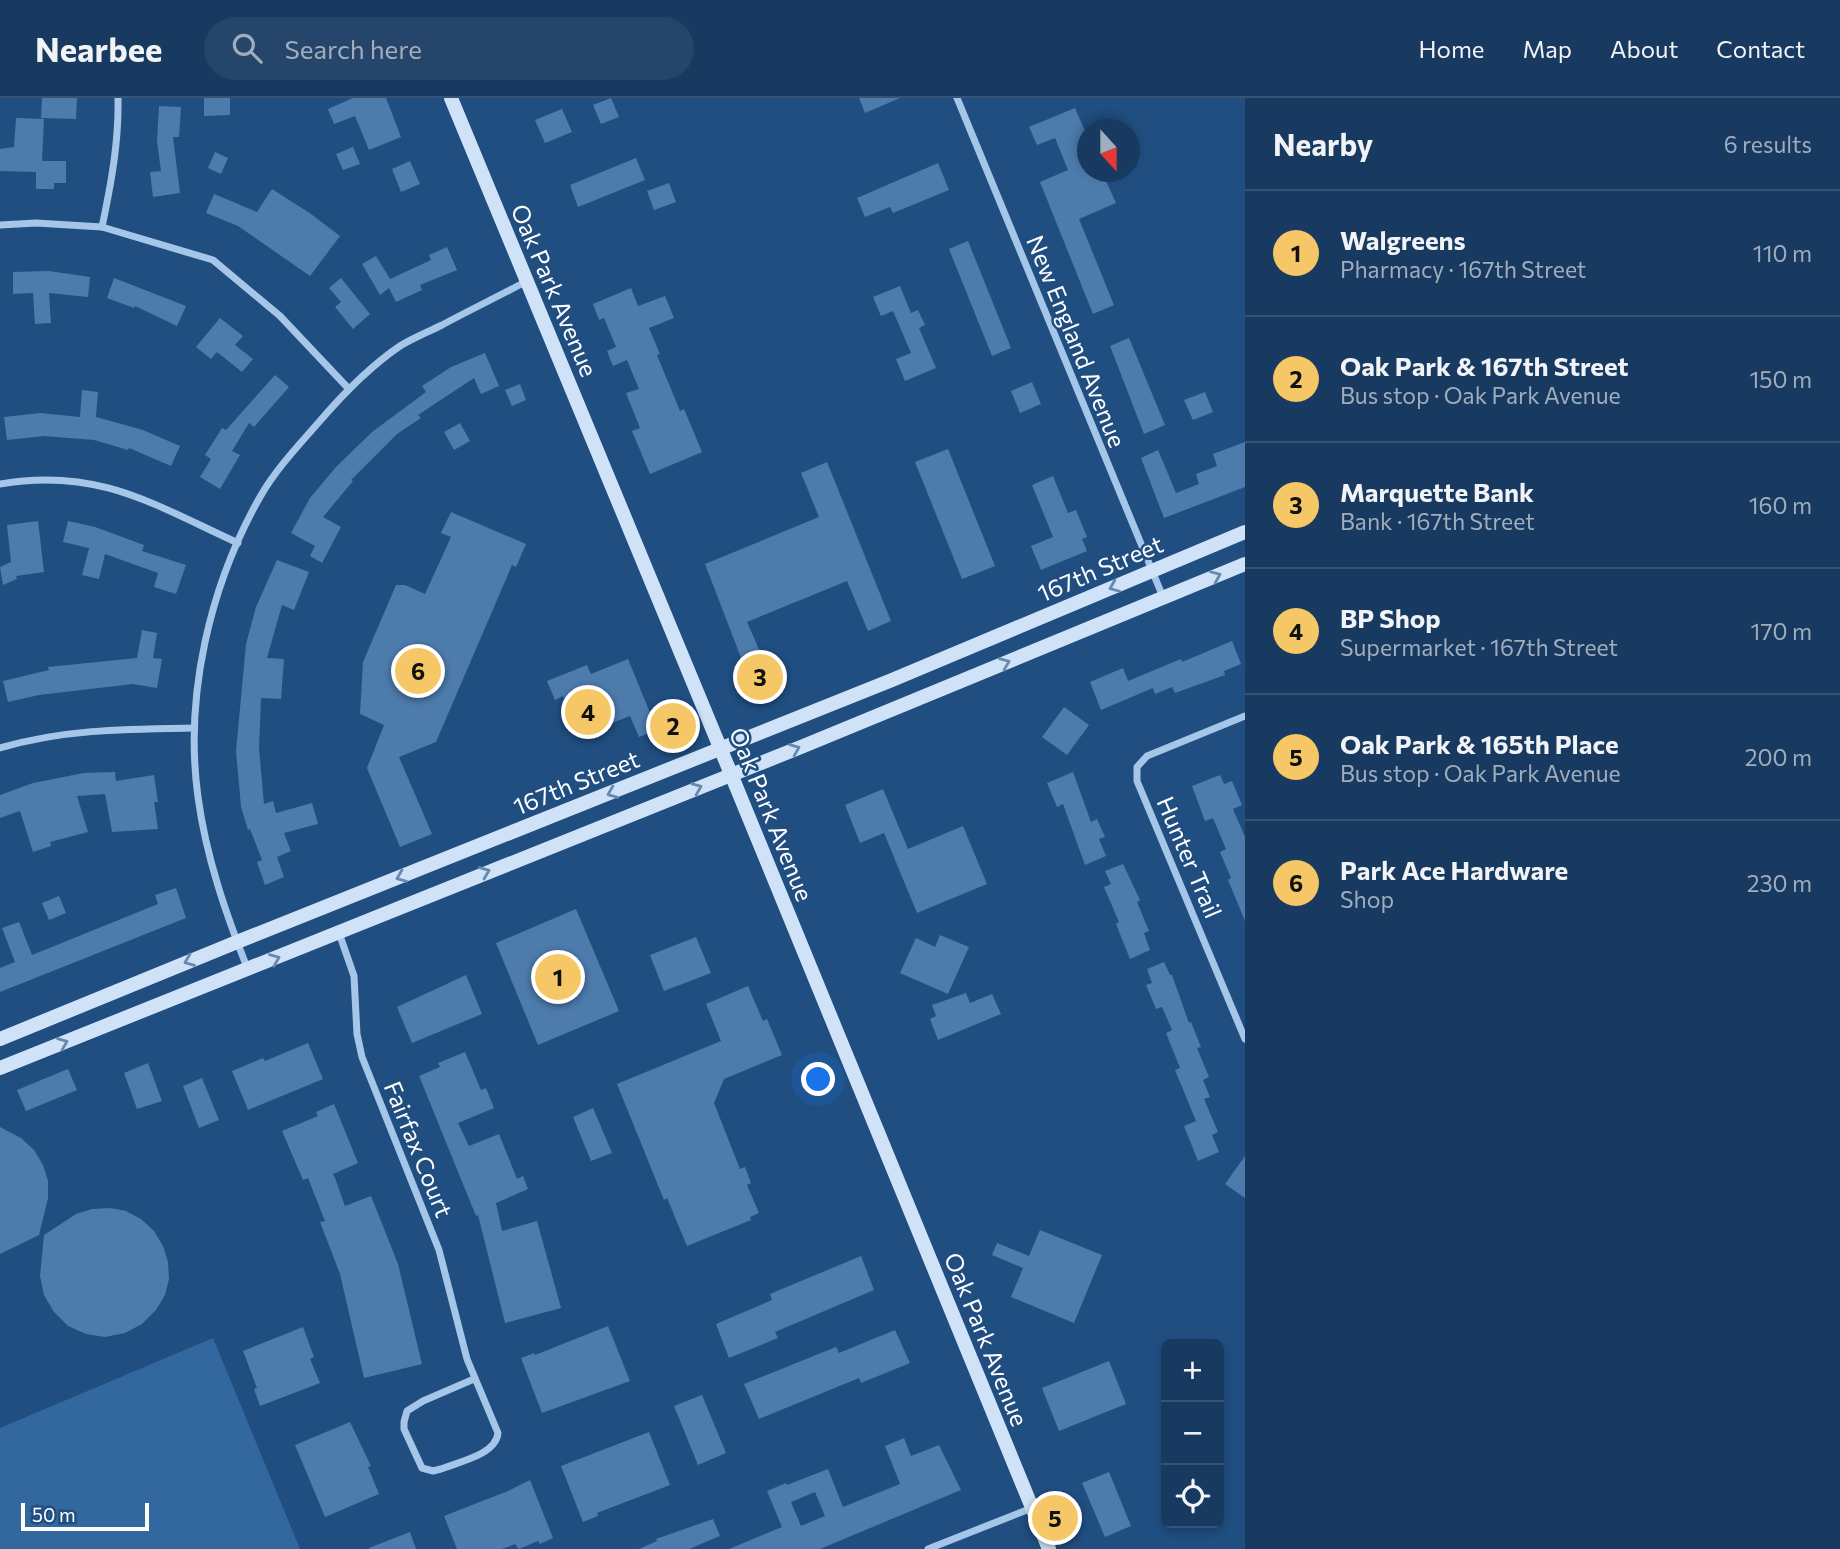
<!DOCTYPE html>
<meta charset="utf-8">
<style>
body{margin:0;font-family:Commissioner,sans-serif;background:#25456a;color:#f1f3f6}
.controls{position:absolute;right:21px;bottom:21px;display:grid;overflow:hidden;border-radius:10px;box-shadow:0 4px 10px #0003}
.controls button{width:63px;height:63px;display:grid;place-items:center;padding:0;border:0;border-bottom:2px solid #365476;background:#183a61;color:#f1f3f6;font:35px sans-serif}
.compass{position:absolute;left:1077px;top:21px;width:63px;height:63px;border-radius:50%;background:#183a61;box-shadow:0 4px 10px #0003;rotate:159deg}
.scale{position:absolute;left:21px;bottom:18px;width:128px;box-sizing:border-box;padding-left:7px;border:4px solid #fff;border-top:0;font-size:19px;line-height:24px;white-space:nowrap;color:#fff;-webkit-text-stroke:5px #204e81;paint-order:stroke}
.you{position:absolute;left:819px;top:982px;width:24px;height:24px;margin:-18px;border:5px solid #fff;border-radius:50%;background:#1a73e8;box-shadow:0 0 0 10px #1a73e833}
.badge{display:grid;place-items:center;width:46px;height:46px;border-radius:50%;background:#f6c766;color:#111;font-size:23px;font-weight:700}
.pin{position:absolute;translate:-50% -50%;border:4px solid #fff;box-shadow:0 2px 7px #0006}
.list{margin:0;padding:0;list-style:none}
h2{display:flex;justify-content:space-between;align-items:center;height:91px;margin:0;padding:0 28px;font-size:30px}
h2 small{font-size:23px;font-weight:400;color:#9fadbd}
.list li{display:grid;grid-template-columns:46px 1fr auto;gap:21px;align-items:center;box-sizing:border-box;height:126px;padding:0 28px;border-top:2px solid #365476}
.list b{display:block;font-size:26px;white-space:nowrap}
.list p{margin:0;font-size:23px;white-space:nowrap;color:#9fadbd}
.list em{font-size:23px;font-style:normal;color:#9fadbd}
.icon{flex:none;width:38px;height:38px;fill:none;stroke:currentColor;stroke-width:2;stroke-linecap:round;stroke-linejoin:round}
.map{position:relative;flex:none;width:1245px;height:1451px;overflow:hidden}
header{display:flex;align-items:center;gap:42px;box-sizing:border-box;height:98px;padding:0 35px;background:#183a61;border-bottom:2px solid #365476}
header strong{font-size:33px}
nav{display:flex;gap:38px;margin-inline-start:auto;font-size:24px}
.search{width:490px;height:63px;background:#25456a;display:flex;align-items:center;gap:18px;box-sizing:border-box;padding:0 24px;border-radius:38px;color:#9fadbd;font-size:26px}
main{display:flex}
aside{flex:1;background:#183a61}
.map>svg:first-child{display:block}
.green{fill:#33689f}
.building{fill:#4c7bac;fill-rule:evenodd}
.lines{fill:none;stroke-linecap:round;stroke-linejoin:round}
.street{stroke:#a5c6e8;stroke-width:7}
.secondary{stroke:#d0e2f7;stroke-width:14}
.oneway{stroke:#6689b0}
.labels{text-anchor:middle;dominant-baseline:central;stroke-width:5;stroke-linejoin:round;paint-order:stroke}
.street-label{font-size:24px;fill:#fff;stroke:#204e81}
</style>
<header>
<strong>Nearbee</strong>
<div class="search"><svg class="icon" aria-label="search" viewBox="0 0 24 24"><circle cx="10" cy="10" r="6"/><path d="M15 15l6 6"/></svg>Search here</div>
<nav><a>Home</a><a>Map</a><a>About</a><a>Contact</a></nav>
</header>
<main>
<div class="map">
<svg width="1245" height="1451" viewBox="0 0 1245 1451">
<rect width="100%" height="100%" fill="#204e81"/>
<polygon class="green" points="213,1240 300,1451 0,1451 0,1330"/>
<g class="building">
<polygon points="42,0 77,0 76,21 41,20"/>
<polygon points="204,0 230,0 230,17 204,18"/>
<polygon points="353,0 386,0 401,39 369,52 355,18 334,26 328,11"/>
<polygon points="611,0 619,19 601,26 593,7"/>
<polygon points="859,0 900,0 865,15"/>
<polygon points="159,8 181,9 179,39 173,39 180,95 153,99 150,74 161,73 157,43"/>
<polygon points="1075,10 1088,40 1088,74 1102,74 1116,105 1079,121 1114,207 1093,216 1040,84 1068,72 1055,40 1037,47 1029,29"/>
<polygon points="562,11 572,34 545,45 535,22"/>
<polygon points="16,20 44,21 42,63 66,63 66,85 54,85 54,91 36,91 36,74 0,73 0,51 14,49"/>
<polygon points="353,49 360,66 343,72 336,56"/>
<polygon points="215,54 228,60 221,76 208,70"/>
<polygon points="636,60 645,82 578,109 570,87"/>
<polygon points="410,63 420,86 401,94 392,71"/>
<polygon points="938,65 949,92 893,115 890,109 865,119 857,100"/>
<polygon points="669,85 676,104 654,112 647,93"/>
<polygon points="272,91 311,116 340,138 310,178 238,128 206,115 214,96 257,114"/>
<polygon points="968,143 1011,250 992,258 949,151"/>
<polygon points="447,149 457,172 420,187 422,192 396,204 389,190 380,197 362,166 376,158 390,181 431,162 429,157"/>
<polygon points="49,173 90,179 88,199 49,195 51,225 35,226 33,195 13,196 13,174"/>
<polygon points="114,180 186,208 177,228 135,208 134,210 107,200"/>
<polygon points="341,180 370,216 353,231 335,209 341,204 329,190"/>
<polygon points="900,188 911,215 918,212 925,227 919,230 936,270 905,283 896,261 911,255 893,213 881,218 873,199"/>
<polygon points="631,190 638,208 665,198 674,220 649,230 660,256 657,257 680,313 684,311 702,354 650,376 632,333 640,330 626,295 639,291 627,262 613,268 607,253 616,249 604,220 599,222 593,206"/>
<polygon points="220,220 243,238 235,247 253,261 242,274 217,254 211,261 196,249"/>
<polygon points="1129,240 1165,327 1144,336 1110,248"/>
<polygon points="485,255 499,288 481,296 474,280 418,317 421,320 397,336 351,382 353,383 323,419 341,429 322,465 310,458 315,448 291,435 310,400 336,369 372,334 426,294 422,288 451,269"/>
<polygon points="275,277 289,289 254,329 249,325 232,353 240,357 220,391 200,379 211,361 205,357 222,330 226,332"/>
<polygon points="1032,284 1041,306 1020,315 1011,293"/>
<polygon points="520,286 526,302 512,308 505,292"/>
<polygon points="82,292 98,294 96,319 143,332 180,348 171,368 129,350 128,352 94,342 44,338 7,342 4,319 40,315 80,319"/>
<polygon points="1205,294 1213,314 1193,322 1184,302"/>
<polygon points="460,325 470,343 454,352 444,334"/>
<polygon points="1245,344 1245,389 1164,420 1141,360 1158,352 1176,395 1199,386 1196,376 1217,368 1213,356"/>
<polygon points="948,351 995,468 962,481 915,364"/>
<polygon points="827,364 891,523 868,533 847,483 747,524 761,556 770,553 785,590 749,604 734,568 743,565 705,466 819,419 801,375"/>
<polygon points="1053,378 1068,415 1076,412 1087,439 1082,441 1087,453 1041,472 1031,448 1053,439 1032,387"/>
<polygon points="451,414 526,446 516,469 512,467 436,644 399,659 432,736 400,749 367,670 384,627 360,616 363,564 396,487 405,487 425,496 451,439 441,435"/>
<polygon points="38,423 44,474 16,478 17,481 3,487 0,469 11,464 7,427"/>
<polygon points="68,423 95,429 144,447 142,453 186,467 176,496 154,489 158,475 105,456 99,481 82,477 89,450 63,444"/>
<polygon points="277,462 309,474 294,512 282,507 267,560 284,561 281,601 261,600 259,650 264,706 273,703 276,715 312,705 318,726 284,735 291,753 277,759 284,779 265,787 257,764 262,762 250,731 248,732 241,709 236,653 246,546 256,509"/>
<polygon points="142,532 157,535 153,560 162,561 157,590 133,586 39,597 8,604 3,583 49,572 48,569 137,560"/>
<polygon points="1232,543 1241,566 1224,573 1225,577 1175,595 1172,589 1155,596 1153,590 1101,612 1090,584 1123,570 1128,583 1181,561 1182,564"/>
<polygon points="628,561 657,632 639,639 630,618 579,638 563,598 555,602 547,583 587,567 591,576"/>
<polygon points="1064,609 1089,627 1067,657 1042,639"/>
<polygon points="115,674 116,683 154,677 158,704 154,704 158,731 112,734 105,696 77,698 88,734 50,744 51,748 33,754 20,713 0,720 0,697 33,685 84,675"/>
<polygon points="1073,674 1091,724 1097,721 1105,739 1099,741 1106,758 1085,767 1063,706 1057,709 1047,685"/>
<polygon points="1220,677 1224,686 1232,683 1242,707 1233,711 1245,739 1245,823 1228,782 1231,780 1220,754 1226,751 1213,720 1205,723 1192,688"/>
<polygon points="883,691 908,751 963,728 987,786 917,815 884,735 860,745 845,707"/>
<polygon points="1123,766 1140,802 1137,804 1149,833 1144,835 1150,852 1130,861 1116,826 1119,824 1104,789 1111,786 1105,773"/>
<polygon points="176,790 186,820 0,894 0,870 15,864 2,830 19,824 32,857 158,806 155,797"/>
<polygon points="59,798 66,815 49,822 42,805"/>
<polygon points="576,811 619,913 538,947 496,845"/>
<polygon points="940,837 969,849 948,896 900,875 916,840 935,849"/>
<polygon points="696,839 711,875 664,893 650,857"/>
<polygon points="1164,864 1170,877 1172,877 1189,925 1191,924 1201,949 1197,950 1209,979 1203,982 1210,999 1204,1001 1218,1034 1212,1037 1219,1054 1198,1063 1184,1028 1196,1023 1175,972 1180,970 1166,935 1172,932 1162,909 1156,911 1146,887 1152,885 1147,871"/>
<polygon points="466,877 482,916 412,945 397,909"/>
<polygon points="748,888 763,923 767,921 782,957 724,981 714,1005 740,1071 745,1069 751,1085 747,1087 759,1115 750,1119 751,1122 687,1148 667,1100 664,1102 617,986 721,943 706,906"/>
<polygon points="966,895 970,905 992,896 1001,916 938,942 930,921 936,918 932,907"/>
<polygon points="308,945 323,981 248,1012 232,973 263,960 265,963"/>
<polygon points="465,954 481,992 486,990 494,1010 458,1025 469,1048 499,1036 517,1081 523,1078 528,1091 496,1105 502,1133 537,1123 561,1210 505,1225 478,1117 476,1118 419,978 440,969 438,965"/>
<polygon points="148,965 162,1003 137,1011 124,975"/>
<polygon points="68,971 77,992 26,1013 17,992"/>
<polygon points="202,980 219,1022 199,1030 183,988"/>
<polygon points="334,1006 358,1065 333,1076 335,1080 345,1108 371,1098 398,1166 422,1266 364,1280 340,1176 320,1124 325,1123 308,1080 303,1082 282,1033 318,1018 316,1014"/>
<polygon points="593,1010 612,1055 591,1063 573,1019"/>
<polygon points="0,1029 21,1040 34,1052 43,1067 48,1083 48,1100 39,1137 0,1156"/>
<polygon points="1245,1058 1245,1100 1225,1086"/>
<polygon points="110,1110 126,1113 141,1121 154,1133 163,1148 168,1164 169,1181 165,1197 156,1212 142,1226 125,1235 105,1239 86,1236 68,1228 54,1214 44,1197 40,1178 44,1137 76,1116 92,1111"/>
<polygon points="1040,1132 1102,1157 1074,1225 1011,1199 1023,1170 992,1157 997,1145 1029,1158"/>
<polygon points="861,1158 874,1192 775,1234 778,1240 729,1260 716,1226 772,1202 770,1196"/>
<polygon points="608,1228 630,1283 542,1315 521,1260 534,1255 535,1257"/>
<polygon points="303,1229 314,1259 310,1261 320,1285 260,1308 254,1291 257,1290 243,1253"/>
<polygon points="895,1232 910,1265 861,1285 859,1280 759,1321 744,1286 836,1249 839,1255"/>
<polygon points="1109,1263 1126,1306 1059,1333 1042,1290"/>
<polygon points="702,1297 726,1355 698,1367 674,1308"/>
<polygon points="350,1324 371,1368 368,1369 379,1396 325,1419 295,1347"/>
<polygon points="649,1334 670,1387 597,1415 598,1418 583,1424 561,1368"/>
<path d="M 904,1340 L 911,1358 L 939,1347 L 961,1392 L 820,1451 L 729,1451 L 782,1429 L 767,1393 L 786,1385 L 787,1387 L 828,1371 L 843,1409 L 900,1386 L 885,1348 ZM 815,1394 L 825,1418 L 801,1428 L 791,1404 Z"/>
<polygon points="1109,1374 1131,1428 1105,1439 1082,1385"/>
<polygon points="530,1382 553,1440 540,1446 538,1443 519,1451 515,1446 502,1451 457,1451 444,1418 508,1393"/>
<polygon points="713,1421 720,1438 689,1451 639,1451 657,1443 656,1441"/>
<polygon points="410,1434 416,1451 369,1451 369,1450"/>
</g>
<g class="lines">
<g class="street">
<polyline points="957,0 1163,499"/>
<polyline points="0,127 36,125 102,129 213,162 280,218 348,290"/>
<path d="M 102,129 C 111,86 119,44 118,0"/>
<path d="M 0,386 C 97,369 153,406 238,445"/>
<polyline points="1245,618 1147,658 1137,669 1137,683 1245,941"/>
<path d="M 0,650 C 64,631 128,631 194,630"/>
<path d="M 339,835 L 354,878 L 357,936 L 362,959 L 439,1152 L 467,1261 L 498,1335 C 496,1357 458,1364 441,1371 L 433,1373 L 422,1370 L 404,1331 L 404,1324 L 407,1313 L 423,1303 L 474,1281"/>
<path d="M 248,872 C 226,816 206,759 198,699 C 184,598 210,487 260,399 C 276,371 298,348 319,324 C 343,296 369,269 400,248 C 413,240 428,234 442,227 C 470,212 499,198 527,183"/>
<polyline points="928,1451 1032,1410"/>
</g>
<g class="secondary">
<polyline points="451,0 731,676 1049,1451"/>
<polyline points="0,941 237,844 892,582 1245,434"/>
<polyline points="0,970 801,649 1245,466"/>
</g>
</g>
<defs><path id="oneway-chevron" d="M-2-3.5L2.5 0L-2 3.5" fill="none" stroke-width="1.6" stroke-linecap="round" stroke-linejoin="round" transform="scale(1.75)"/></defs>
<g class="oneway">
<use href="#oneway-chevron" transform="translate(1216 478) rotate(-23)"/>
<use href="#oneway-chevron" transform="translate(1114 489) rotate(157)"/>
<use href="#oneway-chevron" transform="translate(1005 565) rotate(-22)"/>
<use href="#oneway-chevron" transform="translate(795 651) rotate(-22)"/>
<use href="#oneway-chevron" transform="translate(697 690) rotate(-22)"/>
<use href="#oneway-chevron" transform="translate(612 695) rotate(158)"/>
<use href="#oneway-chevron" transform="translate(485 774) rotate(-22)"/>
<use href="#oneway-chevron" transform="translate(401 779) rotate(158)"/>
<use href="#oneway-chevron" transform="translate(275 861) rotate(-22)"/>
<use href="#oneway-chevron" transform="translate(189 863) rotate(158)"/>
<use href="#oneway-chevron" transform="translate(63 945) rotate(-22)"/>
</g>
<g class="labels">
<g class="street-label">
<text transform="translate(555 192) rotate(67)">Oak Park Avenue</text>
<text transform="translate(1077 243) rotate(68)">New England Avenue</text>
<text transform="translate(1100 470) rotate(-23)">167th Street</text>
<text transform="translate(576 684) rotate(-22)">167th Street</text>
<text transform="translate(772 716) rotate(68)">Oak Park Avenue</text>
<text transform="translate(1190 759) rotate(67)">Hunter Trail</text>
<text transform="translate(419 1051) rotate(68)">Fairfax Court</text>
<text transform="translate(987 1241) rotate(68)">Oak Park Avenue</text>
</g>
</g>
</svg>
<div class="controls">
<button>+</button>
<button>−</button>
<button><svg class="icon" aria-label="locate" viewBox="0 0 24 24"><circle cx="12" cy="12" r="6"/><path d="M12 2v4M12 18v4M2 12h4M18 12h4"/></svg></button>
</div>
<svg class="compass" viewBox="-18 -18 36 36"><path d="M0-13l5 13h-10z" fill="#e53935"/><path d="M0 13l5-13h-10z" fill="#9fadbd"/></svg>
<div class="scale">50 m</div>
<div class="you"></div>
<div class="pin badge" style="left:558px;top:879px">1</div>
<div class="pin badge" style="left:673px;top:628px">2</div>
<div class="pin badge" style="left:760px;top:579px">3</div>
<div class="pin badge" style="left:588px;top:614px">4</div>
<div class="pin badge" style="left:1055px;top:1420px">5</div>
<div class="pin badge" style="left:418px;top:573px">6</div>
</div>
<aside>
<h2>Nearby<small>6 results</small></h2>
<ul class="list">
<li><span class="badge">1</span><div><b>Walgreens</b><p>Pharmacy · 167th Street</p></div><em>110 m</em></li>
<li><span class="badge">2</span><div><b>Oak Park &amp; 167th Street</b><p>Bus stop · Oak Park Avenue</p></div><em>150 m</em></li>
<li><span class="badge">3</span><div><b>Marquette Bank</b><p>Bank · 167th Street</p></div><em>160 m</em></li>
<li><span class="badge">4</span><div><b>BP Shop</b><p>Supermarket · 167th Street</p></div><em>170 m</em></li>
<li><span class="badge">5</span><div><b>Oak Park &amp; 165th Place</b><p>Bus stop · Oak Park Avenue</p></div><em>200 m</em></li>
<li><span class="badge">6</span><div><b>Park Ace Hardware</b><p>Shop</p></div><em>230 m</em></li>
</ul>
</aside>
</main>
